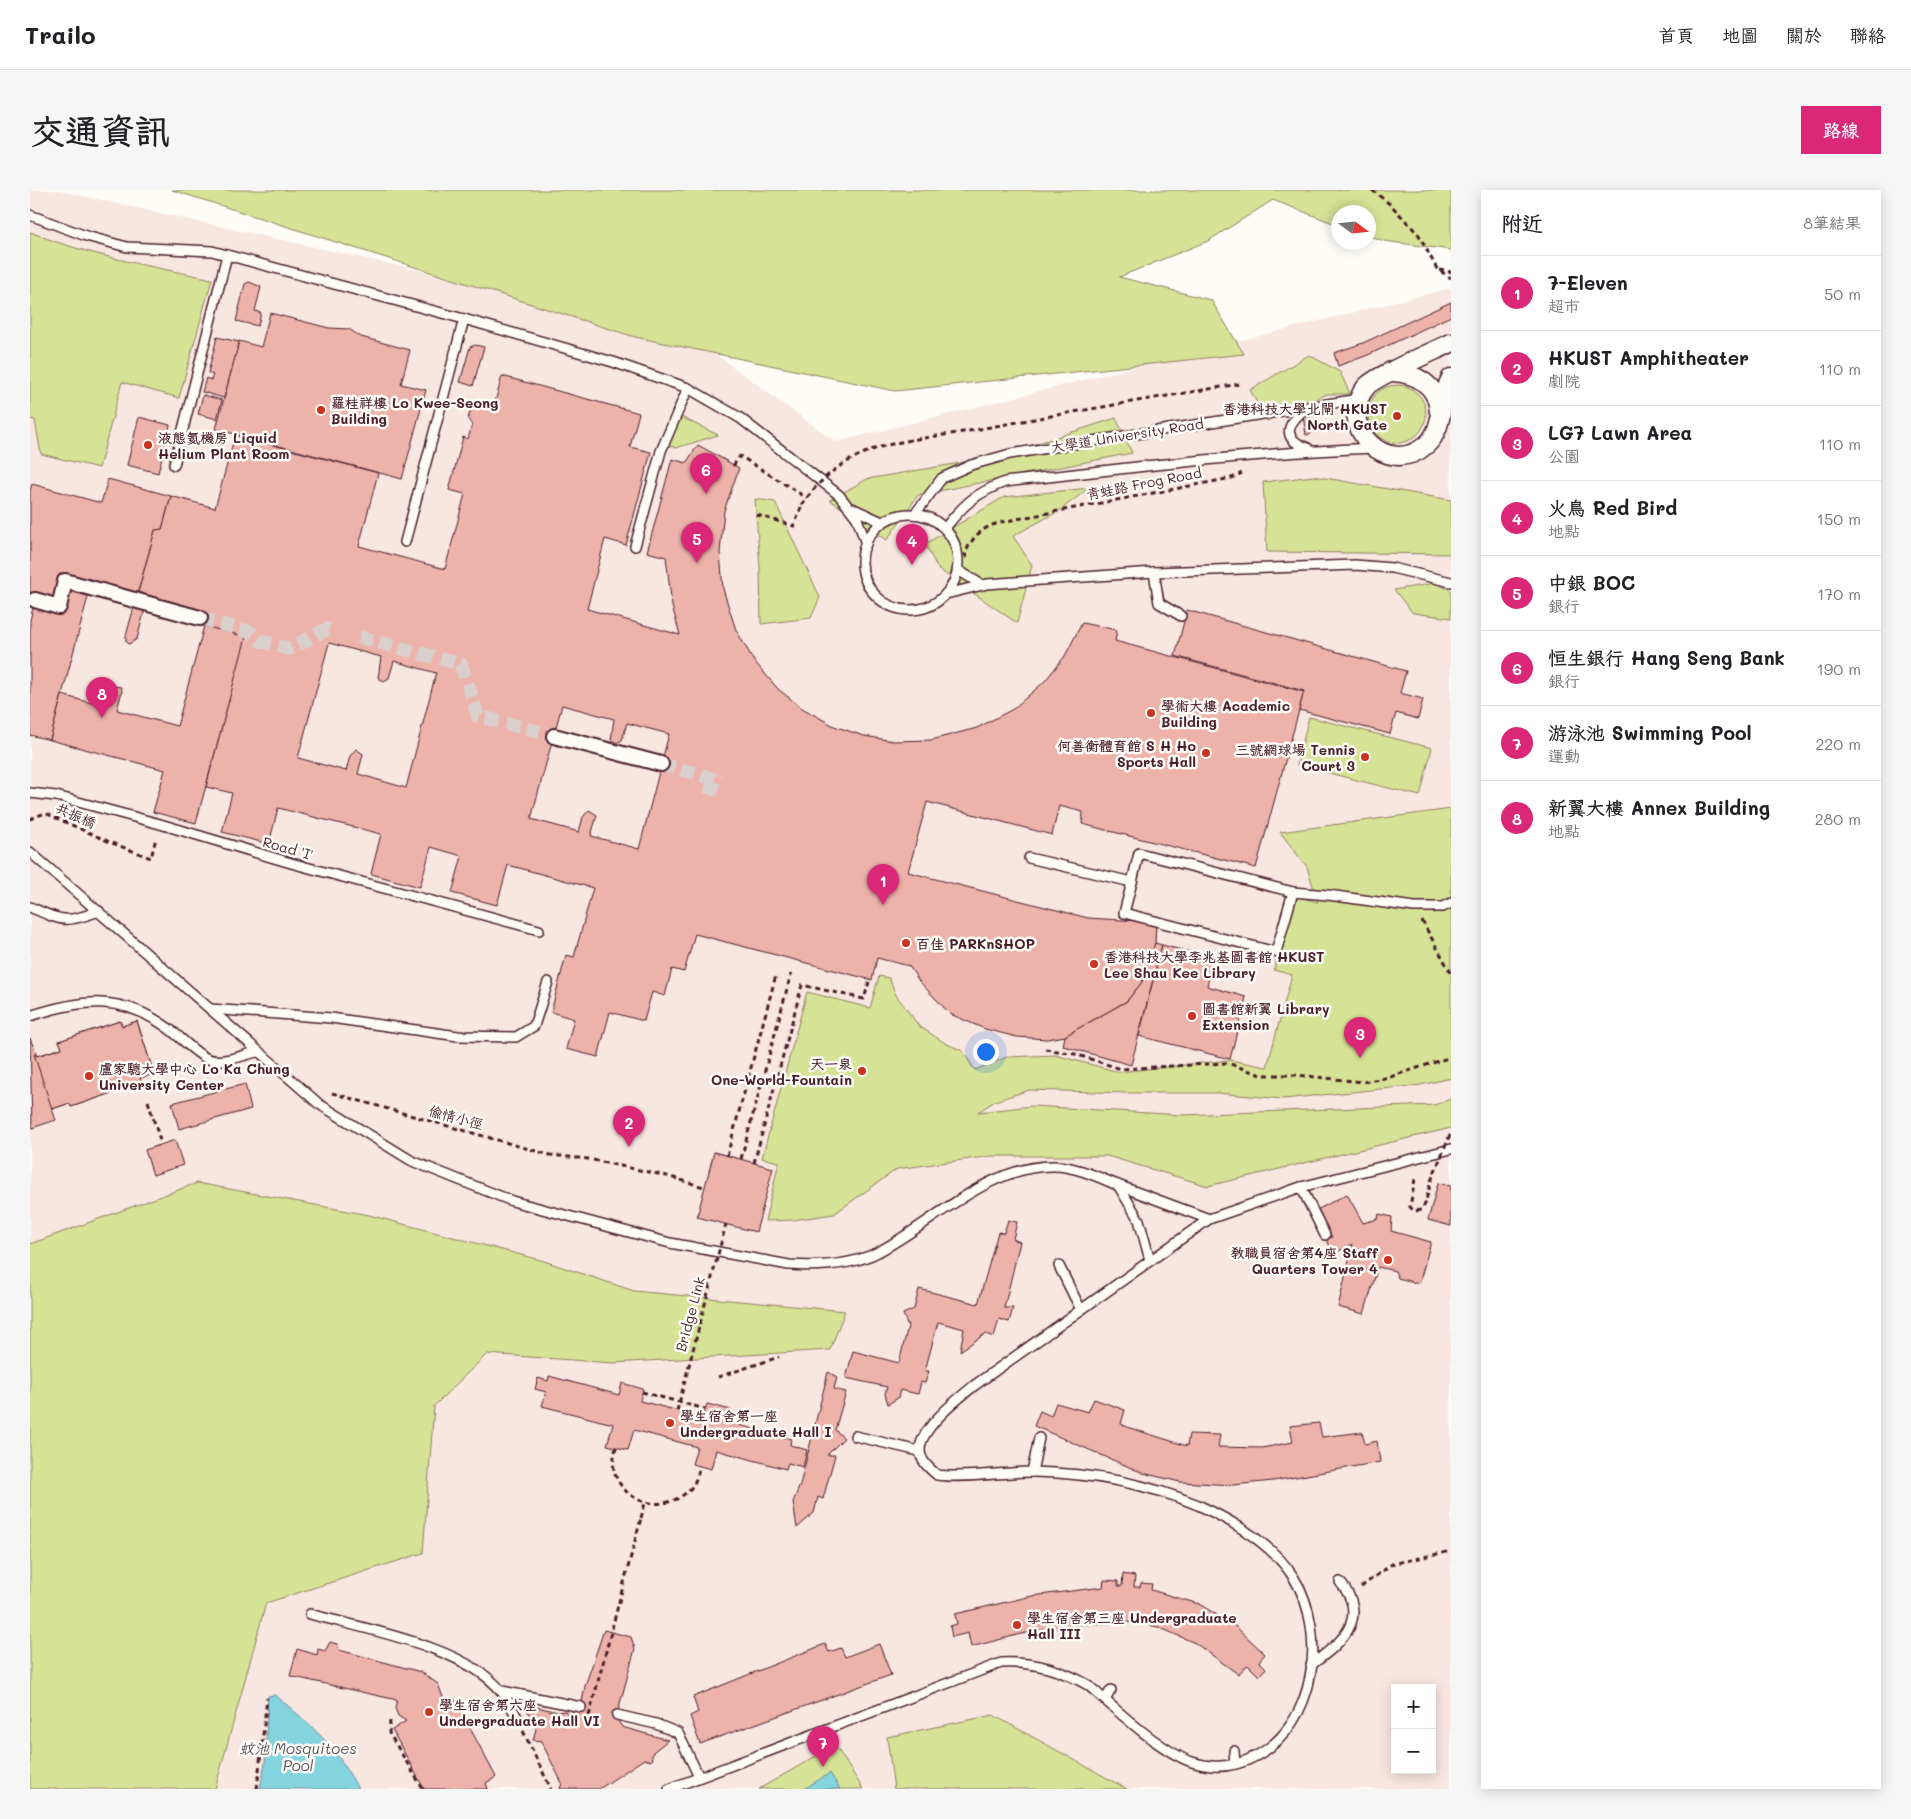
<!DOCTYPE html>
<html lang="zh-TW">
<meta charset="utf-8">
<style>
body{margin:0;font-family:Mali,"LXGW WenKai TC",sans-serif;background:#f6f6f6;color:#202124}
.controls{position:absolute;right:15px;bottom:15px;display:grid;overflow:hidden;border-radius:0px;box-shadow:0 2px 12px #0003}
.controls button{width:45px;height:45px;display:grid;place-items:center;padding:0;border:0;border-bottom:1px solid #e0e0e0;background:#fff;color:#202124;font:25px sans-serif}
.compass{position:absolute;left:1301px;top:15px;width:45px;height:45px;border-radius:50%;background:#fff;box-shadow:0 2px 12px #0003;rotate:105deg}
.you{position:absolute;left:955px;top:861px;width:18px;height:18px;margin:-12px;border:4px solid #fff;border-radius:50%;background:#1a73e8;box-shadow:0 0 0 8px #1a73e833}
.badge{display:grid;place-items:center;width:32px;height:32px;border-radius:50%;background:#db2777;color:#fff;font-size:16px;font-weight:700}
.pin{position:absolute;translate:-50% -41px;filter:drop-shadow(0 1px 2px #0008)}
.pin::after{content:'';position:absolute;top:26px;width:18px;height:15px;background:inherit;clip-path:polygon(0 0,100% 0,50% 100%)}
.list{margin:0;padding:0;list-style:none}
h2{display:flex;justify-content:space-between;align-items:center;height:65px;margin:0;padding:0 20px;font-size:21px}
h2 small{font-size:16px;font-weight:400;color:#757577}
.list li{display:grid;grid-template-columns:32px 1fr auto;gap:15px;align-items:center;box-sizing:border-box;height:75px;padding:0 20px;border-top:1px solid #e0e0e0}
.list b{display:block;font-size:19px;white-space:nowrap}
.list p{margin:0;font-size:16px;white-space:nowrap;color:#757577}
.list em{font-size:16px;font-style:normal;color:#757577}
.map{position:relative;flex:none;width:1421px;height:1599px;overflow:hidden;border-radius:0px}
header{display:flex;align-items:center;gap:30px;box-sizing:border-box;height:70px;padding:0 25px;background:#fff;border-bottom:1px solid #e0e0e0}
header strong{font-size:24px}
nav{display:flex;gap:28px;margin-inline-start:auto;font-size:18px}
.intro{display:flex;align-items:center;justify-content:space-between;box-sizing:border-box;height:120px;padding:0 30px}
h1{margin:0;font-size:35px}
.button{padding:12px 22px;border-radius:0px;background:#db2777;color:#fff;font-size:18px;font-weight:700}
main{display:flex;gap:30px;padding:0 30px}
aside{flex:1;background:#fff;border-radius:0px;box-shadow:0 2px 12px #0003}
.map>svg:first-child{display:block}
.built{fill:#f8e6e0;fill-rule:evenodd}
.green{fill:#d6e295;stroke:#908060}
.water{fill:#84d4e0;stroke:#6d8c98}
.building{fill:#edb2aa;stroke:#4a1f2b;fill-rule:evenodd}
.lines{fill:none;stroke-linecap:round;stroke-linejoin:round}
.pedestrian-tunnel{stroke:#d9d0ce;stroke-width:14;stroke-dasharray:14 7;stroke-linecap:butt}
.service-casing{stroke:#4a1f2b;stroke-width:12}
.pedestrian-casing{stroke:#4a1f2b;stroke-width:18}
.minor-casing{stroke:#4a1f2b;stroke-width:21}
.path{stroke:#4a1f2b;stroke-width:3;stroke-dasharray:5 4;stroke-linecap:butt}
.service{stroke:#fdfcf7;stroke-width:9}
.pedestrian{stroke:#fdfcf7;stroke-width:14}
.minor{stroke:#fdfcf7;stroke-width:18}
.path-bridge{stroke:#4a1f2b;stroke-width:3;stroke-dasharray:5 4;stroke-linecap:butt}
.poi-dot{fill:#c8321e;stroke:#fdfcf7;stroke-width:2}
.labels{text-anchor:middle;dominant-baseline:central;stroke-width:5;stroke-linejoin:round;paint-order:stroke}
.poi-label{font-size:14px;font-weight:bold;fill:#4a1f2b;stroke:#fdfcf7;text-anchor:start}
.street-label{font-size:14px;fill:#4a1f2b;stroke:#fdfcf7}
.water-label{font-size:15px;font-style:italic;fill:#5b5561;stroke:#fdfcf7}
</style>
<header>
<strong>Trailo</strong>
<nav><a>首頁</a><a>地圖</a><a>關於</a><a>聯絡</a></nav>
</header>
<div class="intro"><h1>交通資訊</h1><a class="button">路線</a></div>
<main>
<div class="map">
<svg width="1421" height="1599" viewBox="0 0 1421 1599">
<rect width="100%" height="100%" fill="#fdfcf7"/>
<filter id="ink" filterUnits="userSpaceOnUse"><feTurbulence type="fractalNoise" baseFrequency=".02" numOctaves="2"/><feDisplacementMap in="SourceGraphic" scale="10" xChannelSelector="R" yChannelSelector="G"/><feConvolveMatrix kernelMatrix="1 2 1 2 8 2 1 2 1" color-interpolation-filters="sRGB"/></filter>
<g filter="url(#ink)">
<path class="built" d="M 0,0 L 26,0 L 649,138 L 806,252 L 1421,98 L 1421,1599 L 0,1599 ZM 1365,1498 L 1402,1498 L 1402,1580 L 1365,1580 Z"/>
<g class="green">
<polygon points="142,0 1421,0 1421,60 1354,51 1339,46 1338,22 1308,22 1308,35 1243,10 1178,51 1089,87 1181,110 1214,164 865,201 605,147"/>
<path d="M 0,42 C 59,66 120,76 182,89 L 149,208 L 92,192 L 69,278 L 11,264 L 5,230 L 0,229 Z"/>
<polygon points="1279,165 1310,182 1320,204 1297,204 1237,231 1220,200"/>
<circle cx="1367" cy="224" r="29"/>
<polygon points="645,224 688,245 646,258 632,253"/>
<polygon points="1086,228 1102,263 888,305 857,350 800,310 837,289 965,267"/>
<polygon points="1284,286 1421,310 1421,364 1237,362 1233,292"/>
<polygon points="1059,298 1029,321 983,346 1002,375 987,433 908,379 895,354 974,307"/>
<polygon points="725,309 745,312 790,407 781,428 731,434 730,377"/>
<polygon points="1405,393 1421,400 1421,428 1383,423 1364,400"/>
<polygon points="1279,527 1402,558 1390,606 1267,575"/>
<polygon points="1421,619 1421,888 1391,895 1253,909 1187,903 1097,903 999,900 965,911 948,922 1002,916 1152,925 1404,915 1421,909 1421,938 1178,996 1077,966 962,966 867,979 804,1024 763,1030 735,1031 749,972 732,968 777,802 840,818 849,786 859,788 866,805 889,836 915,853 933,861 945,880 977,867 1025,865 1089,882 1200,870 1237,877 1262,785 1244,780 1264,706 1288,712 1277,677 1250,642"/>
<polygon points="167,993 339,1025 514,1071 604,1101 815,1121 800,1160 583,1173 457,1164 404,1216 393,1363 236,1413 185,1599 0,1599 0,1054"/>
<polygon points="963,1525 1097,1599 864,1599 857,1547"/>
<polygon points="805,1555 833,1599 729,1599"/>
</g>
<g class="water">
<path d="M 245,1505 C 281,1535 306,1556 328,1599 L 230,1599 L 235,1573 L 238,1506 Z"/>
<polygon points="800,1583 810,1599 774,1599"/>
</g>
<g class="building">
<polygon points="219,92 231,97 225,121 231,123 228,136 206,131 215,94"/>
<polygon points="1421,112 1421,126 1338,165 1308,176 1304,163 1333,153"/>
<polygon points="240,123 299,138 319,139 331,147 380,160 371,194 396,200 372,289 186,239 209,151 231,157"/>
<polygon points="187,147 209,152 194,208 172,202 176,188 181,190 183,185 178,183"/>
<polygon points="445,155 454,157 443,196 430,192 440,157"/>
<path d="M 472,186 L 609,223 L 600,257 L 621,262 L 596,355 L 575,349 L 557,419 L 650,445 L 642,416 L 636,367 L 617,362 L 642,269 L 656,273 L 668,255 L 709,278 L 694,321 L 690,362 L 693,399 L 706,440 L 724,471 L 748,499 L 772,518 L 804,536 L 834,546 L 863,551 L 901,550 L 947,538 L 983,519 L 1014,492 L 1035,466 L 1052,433 L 1087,440 L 1085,451 L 1274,502 L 1226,678 L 1052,634 L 1053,622 L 1029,616 L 1022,645 L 897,612 L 878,682 L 1058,728 L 1126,732 L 1125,753 L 1120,774 L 1112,792 L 1097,811 L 1035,846 L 1017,849 L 987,847 L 955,839 L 920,824 L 889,791 L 879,776 L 847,768 L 842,790 L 665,744 L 654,782 L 642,779 L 635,806 L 622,802 L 614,831 L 580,822 L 568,867 L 536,859 L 544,829 L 521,822 L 536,765 L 544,767 L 563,698 L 478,675 L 467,715 L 422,703 L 432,666 L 401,657 L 390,697 L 341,684 L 351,644 L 248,618 L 239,654 L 192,642 L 202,603 L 176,597 L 215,448 L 115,419 L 107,449 L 99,454 L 96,451 L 96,446 L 125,340 L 132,339 L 141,306 L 185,318 L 205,245 L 348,283 L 329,356 L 415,379 L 435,304 L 419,300 L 433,247 L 438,249 L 442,235 L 438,229 L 442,214 L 463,220 ZM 299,453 L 351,467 L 348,488 L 354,491 L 359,488 L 364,471 L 406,483 L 376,598 L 328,584 L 333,564 L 326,559 L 320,566 L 316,581 L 268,568 ZM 532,515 L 584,529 L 581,550 L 587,553 L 592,550 L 597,533 L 639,544 L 609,659 L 561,646 L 567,625 L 559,620 L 553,627 L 549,642 L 501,629 Z"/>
<polygon points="173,205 192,210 187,229 168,224"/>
<polygon points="1273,226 1279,226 1281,244 1276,245"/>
<polygon points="109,227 140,235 128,283 97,275"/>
<polygon points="78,289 141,306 132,339 125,340 104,416 59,403 20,550 0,545 0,430 6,406 0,404 0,300 2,294 71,313"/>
<polygon points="1157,420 1376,481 1370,503 1393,509 1388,529 1366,523 1360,544 1269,520 1274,501 1145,466"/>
<polygon points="174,436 216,447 166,633 123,622 135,580 20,550 32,505 76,517 84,496 91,497 92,501 87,520 147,536"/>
<polygon points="1125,753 1132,755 1101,875 1033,856 1035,846 1097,811 1112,792"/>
<polygon points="1132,755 1184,768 1177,796 1216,807 1200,869 1109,846"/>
<polygon points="90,831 92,836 107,831 124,884 110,888 112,893 41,917 40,913 22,919 26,930 2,938 0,848 7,866 32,858 29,851"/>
<polygon points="90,831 92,836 107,831 124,884 110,888 112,893 41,917 40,913 22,919 4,864 7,866 32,858 29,851"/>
<polygon points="215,894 221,919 149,939 142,913"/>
<polygon points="145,950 153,975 123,985 115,960"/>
<polygon points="684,962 743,978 726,1042 667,1027"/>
<polygon points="1408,993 1421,996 1421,1036 1398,1030"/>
<polygon points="1317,1004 1333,1033 1348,1029 1349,1024 1362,1027 1361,1041 1401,1052 1389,1094 1368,1088 1365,1081 1348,1077 1334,1124 1308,1117 1323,1054 1304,1063 1296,1049 1302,1047 1285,1021"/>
<polygon points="978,1030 987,1032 983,1049 990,1052 974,1118 983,1118 979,1132 969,1129 964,1147 955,1144 930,1161 934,1139 908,1132 895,1181 899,1181 895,1193 891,1192 888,1204 870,1200 868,1208 858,1214 855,1204 857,1197 816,1188 823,1161 869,1173 878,1136 873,1124 884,1119 889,1099 948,1114 968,1042 974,1043"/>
<polygon points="798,1182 807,1187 804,1199 816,1202 805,1240 814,1248 797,1265 805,1265 793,1309 788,1307 784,1323 767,1338 763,1312 770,1295"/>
<polygon points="519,1186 589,1205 592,1193 613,1199 610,1211 673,1227 677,1214 701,1220 698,1232 761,1249 760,1255 777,1260 773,1277 758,1273 756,1279 686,1260 681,1279 662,1274 667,1257 604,1240 598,1260 577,1255 583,1234 512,1216 516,1202 505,1199 508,1188 518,1191"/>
<polygon points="1064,1209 1095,1220 1091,1234 1100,1238 1157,1256 1159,1244 1190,1245 1188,1257 1232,1258 1263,1252 1260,1236 1289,1233 1292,1247 1332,1242 1335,1254 1347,1251 1350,1272 1243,1291 1203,1295 1150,1292 1113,1283 1004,1236 1010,1221 1021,1226 1026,1213 1058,1222"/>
<polygon points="1093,1384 1105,1386 1104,1397 1110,1397 1111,1393 1122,1394 1121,1400 1169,1414 1205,1436 1235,1464 1229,1471 1236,1478 1229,1486 1218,1475 1208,1484 1165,1453 1128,1437 1104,1432 1041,1435 991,1444 941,1457 938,1443 922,1447 920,1436 927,1434 925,1424 1002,1406 1073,1397 1074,1390 1088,1391 1088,1396 1092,1396"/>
<polygon points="574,1440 601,1447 605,1459 586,1528 592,1537 638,1550 623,1562 621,1571 614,1569 569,1599 530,1599 532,1593 511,1551 503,1550 506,1539 494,1514 528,1522 535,1521 538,1524 551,1517 555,1496"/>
<polygon points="300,1452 307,1454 309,1460 391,1482 408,1494 414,1510 424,1508 466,1587 456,1593 458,1599 394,1599 362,1540 376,1531 368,1526 365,1518 367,1510 260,1486 267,1459 287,1465 288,1459 295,1461"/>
<polygon points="795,1454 799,1462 811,1458 815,1467 849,1454 861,1485 670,1554 660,1526 668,1522 663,1507"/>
</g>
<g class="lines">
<g class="pedestrian-tunnel">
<polyline points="170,428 220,442 231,451 259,459 297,439 303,441"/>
<polyline points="329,447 431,474 448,526 524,546"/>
<polyline points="631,574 685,589"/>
<polyline points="680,605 686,584"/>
</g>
<g class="service-casing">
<g id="service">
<polyline points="0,25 56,46 97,57 182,61 434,129 583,172 658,198 710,228 809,305 827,328 836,354"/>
<path d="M 1278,258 C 1248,248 1259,231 1278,217"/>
<polyline points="144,275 197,65"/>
<polyline points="822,318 852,332"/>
<circle cx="880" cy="372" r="48"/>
<polyline points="885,324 912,288 941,275 980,264 1329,209"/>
<path d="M 915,338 C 934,314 946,303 975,292 C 1097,278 1219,263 1343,258"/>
<polyline points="375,352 434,129"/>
<polyline points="605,356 631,261 658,198"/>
<polyline points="928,380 952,395"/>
<polyline points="1124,382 1129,413 1151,426"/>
<polyline points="916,404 957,394 1124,382 1325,375 1362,378 1421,392"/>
<polyline points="0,603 26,606 130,634 261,673 509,740"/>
<path d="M 0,662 L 289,914 L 382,971 L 482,1011 L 640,1053 L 759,1075 C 789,1077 821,1076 848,1062 C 903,1033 959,975 1024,976 C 1046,976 1070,988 1090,996 C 1120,1007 1149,1018 1179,1029"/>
<polyline points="999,668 1102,692 1109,663 1263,702 1298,705 1384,717 1413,717 1421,713"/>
<polyline points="1102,692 1094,723 1246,762 1263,702"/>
<path d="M 0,717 C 33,731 34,734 69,721"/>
<polyline points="180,819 301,828 428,846 486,847 504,836 518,792"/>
<path d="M 0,826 C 52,809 92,804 138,838 C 151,847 164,863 178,869 C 192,874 213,865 227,862"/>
<polyline points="1088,995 1109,1030 1120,1070"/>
<polyline points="1271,997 1295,1045"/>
<polyline points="1029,1076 1051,1120"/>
<polyline points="825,1246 889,1261"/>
<polyline points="1002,1282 1009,1248"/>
<path d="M 280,1424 C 335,1439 437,1457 472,1502 C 478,1510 483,1520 488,1529"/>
<path d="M 1281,1475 C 1311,1453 1341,1429 1310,1392"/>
<polyline points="472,1501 551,1517"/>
<polyline points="1075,1510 1081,1500"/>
<polyline points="587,1525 626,1534 648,1543 669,1587"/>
<polyline points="1204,1561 1205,1574"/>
<path d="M 639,1599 L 971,1473 C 1003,1471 1030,1479 1058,1495 C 1084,1518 1130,1561 1162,1572 C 1184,1579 1206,1577 1226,1566 C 1286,1535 1298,1443 1264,1388 C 1243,1354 1203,1331 1168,1315 C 1116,1293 1058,1283 1002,1282 C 971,1282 938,1289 907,1285 C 900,1279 890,1271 890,1260 C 890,1238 929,1208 945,1195 L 1179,1029 L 1271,997 L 1421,959"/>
</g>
</g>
<g class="pedestrian-casing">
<g id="pedestrian">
<polyline points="5,410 29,417 35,391 170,428"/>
<polyline points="524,546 631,574"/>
</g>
</g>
<g class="minor-casing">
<g id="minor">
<path d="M 1421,153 C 1405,161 1345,186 1336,197 C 1304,236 1358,289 1396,255 C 1415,239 1409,209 1421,188"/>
<path d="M 1362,182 C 1386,183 1408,195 1409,222"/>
</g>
</g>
<g class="path">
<polyline points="1342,0 1361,15 1389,45 1407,79 1421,88"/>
<polyline points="1409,80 1421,82"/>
<polyline points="703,276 710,266 777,308"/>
<polyline points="727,325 764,336 772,315"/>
<path d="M 937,368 L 935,364 C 943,345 952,338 971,332 L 1202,288 L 1212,283"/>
<polyline points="0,629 15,623 82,653 121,668 126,648"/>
<polyline points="1392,731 1421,783"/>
<polyline points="1015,859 1045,864 1091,879 1198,873 1231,885 1267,885 1333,892 1360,887 1421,867"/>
<polyline points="302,903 520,965 558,969 637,986 674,997"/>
<polyline points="118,911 131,954"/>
<polyline points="697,966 746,785"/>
<polyline points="711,969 761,784"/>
<polyline points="724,973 772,795 834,809 839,792"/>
<polyline points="1385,989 1380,1017 1384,1021 1391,1020 1395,1014 1401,991"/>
<polyline points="688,1187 749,1167"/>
<polyline points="612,1202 675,1219"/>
<path d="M 586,1257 C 584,1266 582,1275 585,1284 C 597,1317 639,1323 661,1298 C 666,1292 668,1283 670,1276"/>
<polyline points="611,1328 615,1313"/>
<polyline points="1331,1397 1362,1374 1421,1361"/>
<polyline points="360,1531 359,1543 393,1599"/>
<polyline points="493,1541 521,1599"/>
<polyline points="227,1599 237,1508"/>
</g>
<use href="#service" class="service"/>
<use href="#pedestrian" class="pedestrian"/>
<use href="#minor" class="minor"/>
<g class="path-bridge">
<path d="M 772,315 C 788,291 806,276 832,264 C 862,250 906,247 939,241 C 1029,224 1119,209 1209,194"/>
<polyline points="1401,991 1421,942"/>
<polyline points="647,1221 696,1034"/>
<polyline points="559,1526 611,1328"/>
</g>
</g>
</g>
<g class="poi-dot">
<circle cx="291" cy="220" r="5"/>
<circle cx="1367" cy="226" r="5"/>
<circle cx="118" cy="255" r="5"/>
<circle cx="1121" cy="523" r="5"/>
<circle cx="1176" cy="563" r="5"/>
<circle cx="1335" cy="567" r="5"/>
<circle cx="876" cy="753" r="5"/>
<circle cx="1064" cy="774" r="5"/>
<circle cx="1162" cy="826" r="5"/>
<circle cx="832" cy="881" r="5"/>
<circle cx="59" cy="886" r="5"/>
<circle cx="1358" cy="1070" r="5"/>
<circle cx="640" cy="1233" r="5"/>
<circle cx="987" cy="1435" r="5"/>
<circle cx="399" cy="1522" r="5"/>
</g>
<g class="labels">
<g class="poi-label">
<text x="301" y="212">羅桂祥樓 Lo Kwee-Seong<tspan x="301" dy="16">Building</tspan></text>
<text x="1357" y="218" text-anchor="end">香港科技大學北閘 HKUST<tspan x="1357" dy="16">North Gate</tspan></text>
<text x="128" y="247">液態氦機房 Liquid<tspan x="128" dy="16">Helium Plant Room</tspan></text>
<text x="1131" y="515">學術大樓 Academic<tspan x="1131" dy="16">Building</tspan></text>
<text x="1166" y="555" text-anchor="end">何善衡體育館 S H Ho<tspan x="1166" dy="16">Sports Hall</tspan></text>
<text x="1325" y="559" text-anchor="end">三號網球場 Tennis<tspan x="1325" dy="16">Court 3</tspan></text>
<text x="886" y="753">百佳 PARKnSHOP</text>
<text x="1074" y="766">香港科技大學李兆基圖書館 HKUST<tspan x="1074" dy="16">Lee Shau Kee Library</tspan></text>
<text x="1172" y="818">圖書館新翼 Library<tspan x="1172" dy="16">Extension</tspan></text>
<text x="822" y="873" text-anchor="end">天一泉<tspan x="822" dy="16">One-World-Fountain</tspan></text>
<text x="69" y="878">盧家驄大學中心 Lo Ka Chung<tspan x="69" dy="16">University Center</tspan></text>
<text x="1348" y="1062" text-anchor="end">教職員宿舍第4座 Staff<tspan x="1348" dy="16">Quarters Tower 4</tspan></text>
<text x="650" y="1225">學生宿舍第一座<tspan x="650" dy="16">Undergraduate Hall I</tspan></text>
<text x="997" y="1427">學生宿舍第三座 Undergraduate<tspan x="997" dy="16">Hall III</tspan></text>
<text x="409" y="1514">學生宿舍第六座<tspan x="409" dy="16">Undergraduate Hall VI</tspan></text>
</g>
<g class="street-label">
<text transform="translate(1097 245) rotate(-9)">大學道 University Road</text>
<text transform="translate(1114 293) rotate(-11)">青蛙路 Frog Road</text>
<text transform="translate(46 625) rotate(24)">共振橋</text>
<text transform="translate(258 658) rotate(16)">Road 'I'</text>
<text transform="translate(426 927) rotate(15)">偷情小徑</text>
<text transform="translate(660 1124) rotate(-75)">Bridge Link</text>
</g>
<g class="water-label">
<text x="268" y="1558">蚊池 Mosquitoes<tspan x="268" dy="17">Pool</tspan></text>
</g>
</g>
</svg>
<div class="controls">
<button>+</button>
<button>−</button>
</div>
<svg class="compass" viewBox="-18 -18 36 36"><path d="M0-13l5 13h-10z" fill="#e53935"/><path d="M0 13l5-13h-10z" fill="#757577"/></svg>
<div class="you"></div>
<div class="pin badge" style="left:853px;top:715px">1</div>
<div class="pin badge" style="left:599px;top:957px">2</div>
<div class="pin badge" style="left:1330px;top:868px">3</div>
<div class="pin badge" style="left:882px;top:375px">4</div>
<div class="pin badge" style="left:667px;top:373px">5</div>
<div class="pin badge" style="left:676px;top:304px">6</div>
<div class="pin badge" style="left:793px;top:1577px">7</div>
<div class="pin badge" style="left:72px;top:528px">8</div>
</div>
<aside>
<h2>附近<small>8筆結果</small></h2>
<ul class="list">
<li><span class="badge">1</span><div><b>7-Eleven</b><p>超市</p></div><em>50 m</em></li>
<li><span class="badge">2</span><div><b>HKUST Amphitheater</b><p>劇院</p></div><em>110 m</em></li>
<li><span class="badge">3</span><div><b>LG7 Lawn Area</b><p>公園</p></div><em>110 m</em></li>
<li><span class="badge">4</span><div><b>火鳥 Red Bird</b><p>地點</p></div><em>150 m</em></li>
<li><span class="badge">5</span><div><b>中銀 BOC</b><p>銀行</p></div><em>170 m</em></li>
<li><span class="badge">6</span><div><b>恒生銀行 Hang Seng Bank</b><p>銀行</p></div><em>190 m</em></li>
<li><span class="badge">7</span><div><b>游泳池 Swimming Pool</b><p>運動</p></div><em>220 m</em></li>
<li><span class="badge">8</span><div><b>新翼大樓 Annex Building</b><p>地點</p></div><em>280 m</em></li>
</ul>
</aside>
</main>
